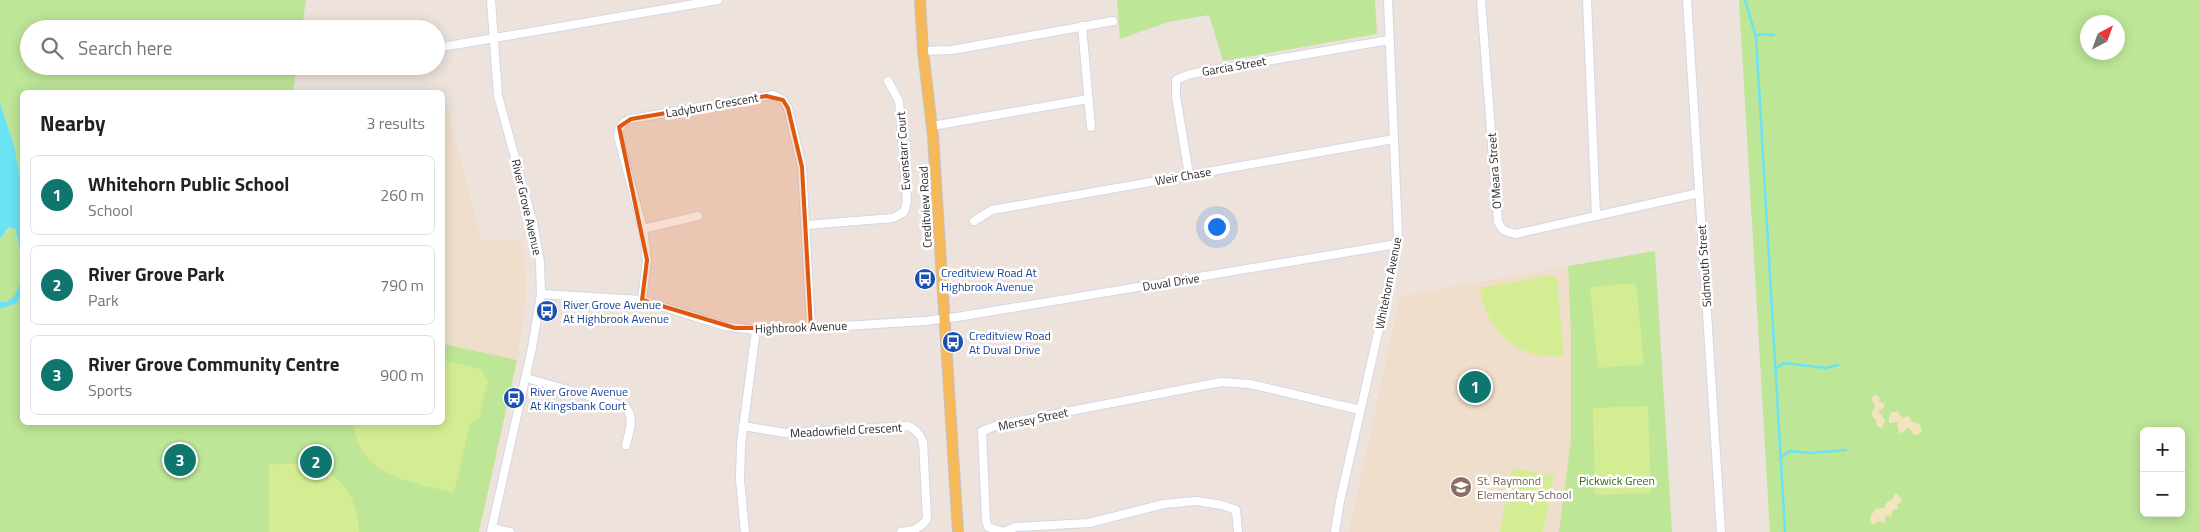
<!DOCTYPE html>
<meta charset="utf-8">
<style>
body{margin:0;font-family:"Titillium Web",sans-serif;background:#f6f6f6;color:#222}
.controls{position:absolute;right:15px;bottom:15px;display:grid;overflow:hidden;border-radius:8px;box-shadow:0 2px 12px #0003}
.controls button{width:45px;height:45px;display:grid;place-items:center;padding:0;border:0;border-bottom:1px solid #e0e0e0;background:#fff;color:#222;font:25px sans-serif}
.compass{position:absolute;left:2080px;top:15px;width:45px;height:45px;border-radius:50%;background:#fff;box-shadow:0 2px 12px #0003;rotate:41deg}
.you{position:absolute;left:1216px;top:226px;width:18px;height:18px;margin:-12px;border:4px solid #fff;border-radius:50%;background:#1a73e8;box-shadow:0 0 0 8px #1a73e833}
.badge{display:grid;place-items:center;width:32px;height:32px;border-radius:50%;background:#0f766e;color:#fff;font-size:16px;font-weight:700}
.pin{position:absolute;translate:-50% -50%;border:2px solid #fff;box-shadow:0 1px 5px #0006}
.list{margin:0;padding:0;list-style:none}
h2{display:flex;justify-content:space-between;align-items:center;height:65px;margin:0;padding:0 20px;font-size:21px}
h2 small{font-size:16px;font-weight:400;color:#767676}
.list li{display:grid;grid-template-columns:32px 1fr auto;gap:15px;align-items:center;box-sizing:border-box;height:80px;margin:0 10px 10px;padding:0 10px;border:1px solid #e0e0e0;border-radius:8px}
.list b{display:block;font-size:19px;white-space:nowrap}
.list p{margin:0;font-size:16px;white-space:nowrap;color:#767676}
.list em{font-size:16px;font-style:normal;color:#767676}
.icon{flex:none;width:28px;height:28px;fill:none;stroke:currentColor;stroke-width:2;stroke-linecap:round;stroke-linejoin:round}
.map{position:relative;flex:none;width:2200px;height:532px;overflow:hidden}
.search{position:absolute;background:#fff;box-shadow:0 2px 12px #0003;left:20px;top:20px;width:425px;height:55px;display:flex;align-items:center;gap:12px;box-sizing:border-box;padding:0 18px;border-radius:28px;color:#767676;font-size:19px}
.panel{position:absolute;background:#fff;box-shadow:0 2px 12px #0003;left:20px;top:90px;width:425px;height:335px;border-radius:8px}
.map>svg:first-child{display:block}
.education{fill:#efdecb}
.green{fill:#bde696;fill-rule:evenodd}
.sand{fill:#f3e3be}
.pitch{fill:#d4ed92}
.water{fill:#6be3f3}
.lines{fill:none;stroke-linecap:round;stroke-linejoin:round}
.stream{stroke:#6be3f3;stroke-width:2.5}
.minor-casing{stroke:#d1d8e4;stroke-width:10}
.major-casing{stroke:#c4c4c4;stroke-width:12}
.minor{stroke:#fff;stroke-width:8}
.major{stroke:#f6b959;stroke-width:10}
.marked{fill:#df570e;fill-opacity:0.2;stroke:#df570e;stroke-width:4;stroke-linejoin:round}
.labels{text-anchor:middle;dominant-baseline:central;stroke-width:5;stroke-linejoin:round;paint-order:stroke}
.street-label{font-size:12px;fill:#2b2b2b;stroke:#fff}
.transit-label{font-size:12px;fill:#164399;stroke:#fff;text-anchor:start}
.education-label{font-size:12px;fill:#785e54;stroke:#fff;text-anchor:start}
.park-label{font-size:12px;fill:#356b17;stroke:#fff}
</style>
<div class="map">
<svg width="2200" height="532" viewBox="0 0 2200 532">
<rect width="100%" height="100%" fill="#ede3dc"/>
<g class="education">
<polygon points="442,101 445,101 482,240 522,241 525,265 526,300 517,360 443,344"/>
<polygon points="1568,266 1571,335 1571,439 1559,532 1349,532 1400,296"/>
</g>
<g class="green">
<polygon points="0,0 306,0 302,29 29,29 29,66 297,66 293,92 22,92 22,188 14,145 0,103"/>
<polygon points="1117,0 1375,0 1377,34 1223,61 1209,15 1168,22 1120,39"/>
<path d="M 1739,0 L 2200,0 L 2200,532 L 1770,532 ZM 2088,22 L 2118,22 L 2118,52 L 2088,52 ZM 2144,431 L 2181,431 L 2181,513 L 2144,513 Z"/>
<path d="M 10,227 L 15,229 L 17,234 C 19,250 29,304 0,302 L 0,239 Z"/>
<polygon points="1655,251 1672,532 1559,532 1571,439 1571,335 1568,266"/>
<polygon points="22,293 22,422 442,422 443,344 517,360 479,532 0,532 0,309 17,303"/>
</g>
<g class="sand">
<polygon points="1876,394 1880,398 1879,401 1885,405 1883,409 1878,410 1885,421 1882,428 1877,427 1876,420 1871,415 1875,406 1871,398"/>
<polygon points="1898,412 1902,418 1909,416 1912,422 1919,424 1922,430 1920,434 1914,435 1909,427 1901,434 1898,430 1897,421 1893,423 1889,423 1889,416 1892,412"/>
<polygon points="1895,493 1897,493 1902,500 1901,503 1897,504 1898,509 1893,510 1891,517 1885,515 1885,523 1878,521 1874,524 1871,523 1870,518 1875,509 1884,508 1887,502 1892,500"/>
</g>
<g class="pitch">
<path d="M 1552,275 L 1557,279 L 1564,356 C 1518,360 1487,333 1480,288 Z"/>
<polygon points="1636,283 1644,364 1598,368 1590,287"/>
<path d="M 443,360 L 481,369 L 488,381 L 479,418 L 470,424 L 454,493 C 410,481 359,477 353,423 L 442,422 Z"/>
<polygon points="1648,406 1651,493 1595,495 1593,408"/>
<path d="M 269,464 C 281,465 293,463 305,465 C 341,470 358,498 359,532 L 269,532 Z"/>
<polygon points="1512,468 1554,476 1543,532 1500,532"/>
</g>
<path class="water" d="M 0,103 L 14,145 L 22,188 L 22,293 L 17,303 L 0,309 L 0,302 C 29,304 21,245 15,229 L 9,227 L 0,239 Z"/>
<g class="lines">
<g class="stream">
<polyline points="1745,0 1756,37 1785,532"/>
<polyline points="1757,36 1760,34 1774,35"/>
<polyline points="1775,369 1784,363 1826,368 1838,365"/>
<polyline points="1780,458 1790,451 1809,453 1846,450"/>
</g>
<g class="minor-casing">
<g id="minor">
<polyline points="491,0 498,96 533,223 540,262 541,294 532,348 491,532"/>
<polyline points="1481,0 1498,222 1503,230 1515,234 1699,193"/>
<polyline points="1587,0 1596,216"/>
<polyline points="1687,0 1721,532"/>
<polyline points="1082,26 1091,127"/>
<polyline points="436,48 718,0"/>
<polyline points="923,51 952,50 1113,21"/>
<polyline points="932,126 1088,99"/>
<polyline points="1189,175 1176,96 1176,80 1190,74 1389,40"/>
<polyline points="974,221 992,210 1394,139"/>
<polyline points="806,225 893,218 904,212 907,201 899,101 888,81"/>
<polyline points="643,229 698,216"/>
<polyline points="541,294 642,300 724,326 756,330 778,330 925,321 957,317 1397,244"/>
<path d="M 642,300 L 647,260 L 643,229 L 618,136 C 619,126 622,122 631,119 L 773,95 L 783,100 L 788,108 L 802,167 L 811,328"/>
<path d="M 526,378 L 624,406 C 636,416 629,432 626,445"/>
<path d="M 743,426 L 785,433 L 908,426 C 916,429 920,434 923,442 L 927,519 C 920,529 912,531 901,532"/>
<polyline points="492,528 510,532"/>
<polyline points="745,532 740,479 741,444 756,330"/>
<polyline points="1238,532 1236,510 1222,505 1196,501 1164,504 1089,523 1016,527 1003,532 988,527 986,521 982,431 998,425 1221,382 1250,384 1360,410"/>
<polyline points="1335,532 1340,501 1385,302 1398,235 1388,0"/>
</g>
</g>
<g class="major-casing">
<polyline id="major" points="920,0 923,51 933,136 958,532"/>
</g>
<use href="#minor" class="minor"/>
<use href="#major" class="major"/>
</g>
<path class="marked" d="M 766,96 L 783,100 L 788,108 L 802,167 L 811,328 L 735,328 L 642,300 L 647,260 L 619,127 L 631,119 Z"/>
<defs>
<g id="bus-disc" transform="scale(1.125)"><circle r="9.5" fill="#1a4fb4" stroke="#fff"/><path d="M-5-6H5V4H4V6H2V4H-2V6H-4V4H-5ZM-3.5-4V0h7V-4ZM-3.5 1.2v1.5H-2V1.2ZM2 1.2v1.5H3.5V1.2Z" fill="#fff"/></g>
<g id="school-disc" transform="scale(1.125)"><circle r="9.5" fill="#8d6e63" stroke="#fff"/><path d="M0-5L7-2L0 1L-7-2ZM-4 1L0 2.5L4 1V4Q0 6-4 4Z" fill="#fff"/></g>
</defs>
<g fill-rule="evenodd">
<use href="#bus-disc" x="925" y="279"/>
<use href="#bus-disc" x="547" y="311"/>
<use href="#bus-disc" x="953" y="342"/>
<use href="#bus-disc" x="514" y="398"/>
<use href="#school-disc" x="1461" y="487"/>
</g>
<g class="labels">
<g class="street-label">
<text transform="translate(1234 66) rotate(-10)">Garcia Street</text>
<text transform="translate(712 105) rotate(-10)">Ladyburn Crescent</text>
<text transform="translate(903 151) rotate(-94)">Evenstarr Court</text>
<text transform="translate(1494 171) rotate(-94)">O'Meara Street</text>
<text transform="translate(1183 176) rotate(-10)">Weir Chase</text>
<text transform="translate(527 207) rotate(77)">River Grove Avenue</text>
<text transform="translate(925 207) rotate(-93)">Creditview Road</text>
<text transform="translate(1704 266) rotate(-94)">Sidmouth Street</text>
<text transform="translate(1171 282) rotate(-9)">Duval Drive</text>
<text transform="translate(1388 283) rotate(-79)">Whitehorn Avenue</text>
<text transform="translate(801 327) rotate(-2)">Highbrook Avenue</text>
<text transform="translate(1033 419) rotate(-12)">Mersey Street</text>
<text transform="translate(846 430) rotate(-3)">Meadowfield Crescent</text>
</g>
<g class="transit-label">
<text x="941" y="272">Creditview Road At<tspan x="941" dy="14">Highbrook Avenue</tspan></text>
<text x="563" y="304">River Grove Avenue<tspan x="563" dy="14">At Highbrook Avenue</tspan></text>
<text x="969" y="335">Creditview Road<tspan x="969" dy="14">At Duval Drive</tspan></text>
<text x="530" y="391">River Grove Avenue<tspan x="530" dy="14">At Kingsbank Court</tspan></text>
</g>
<g class="education-label">
<text x="1477" y="480">St. Raymond<tspan x="1477" dy="14">Elementary School</tspan></text>
</g>
<g class="park-label">
<text x="1617" y="480">Pickwick Green</text>
</g>
</g>
</svg>
<div class="controls">
<button>+</button>
<button>−</button>
</div>
<svg class="compass" viewBox="-18 -18 36 36"><path d="M0-13l5 13h-10z" fill="#e53935"/><path d="M0 13l5-13h-10z" fill="#767676"/></svg>
<div class="you"></div>
<div class="pin badge" style="left:1475px;top:387px">1</div>
<div class="pin badge" style="left:316px;top:462px">2</div>
<div class="pin badge" style="left:180px;top:460px">3</div>
<div class="search"><svg class="icon" aria-label="search" viewBox="0 0 24 24"><circle cx="10" cy="10" r="6"/><path d="M15 15l6 6"/></svg>Search here</div>
<section class="panel">
<h2>Nearby<small>3 results</small></h2>
<ul class="list">
<li><span class="badge">1</span><div><b>Whitehorn Public School</b><p>School</p></div><em>260 m</em></li>
<li><span class="badge">2</span><div><b>River Grove Park</b><p>Park</p></div><em>790 m</em></li>
<li><span class="badge">3</span><div><b>River Grove Community Centre</b><p>Sports</p></div><em>900 m</em></li>
</ul>
</section>
</div>
